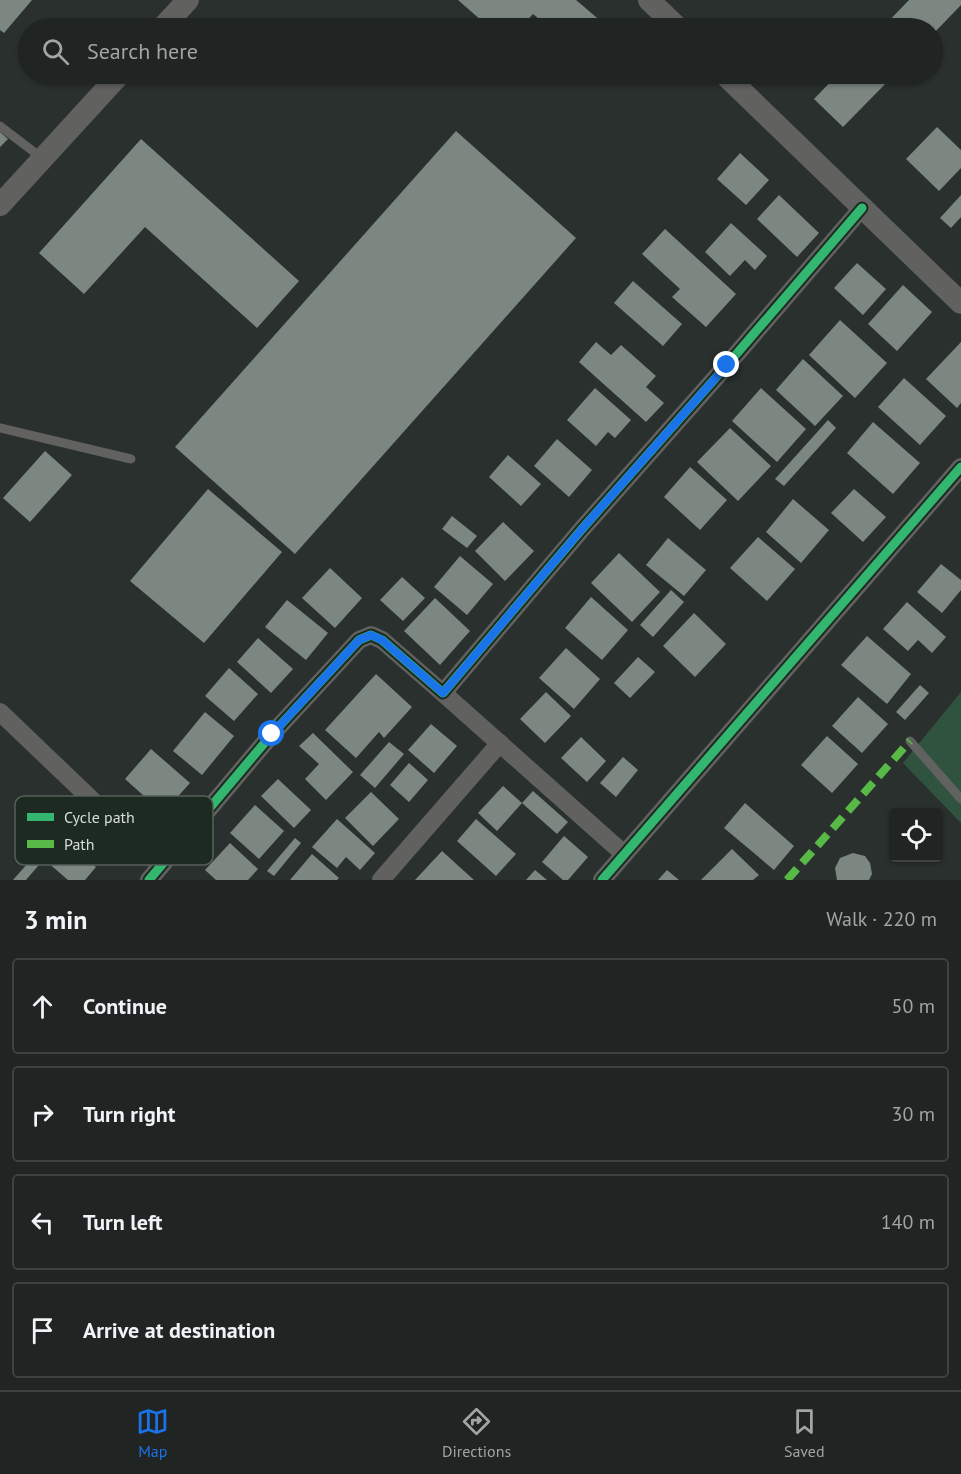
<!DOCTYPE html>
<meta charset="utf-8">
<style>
body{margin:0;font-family:"PT Sans",sans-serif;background:#282c2a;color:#f1f3f6}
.controls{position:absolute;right:18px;bottom:18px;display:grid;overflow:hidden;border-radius:6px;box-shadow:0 2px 4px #0004}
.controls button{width:54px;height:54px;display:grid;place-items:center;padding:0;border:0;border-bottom:2px solid #3d4140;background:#202422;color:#f1f3f6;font:30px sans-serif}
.stop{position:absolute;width:18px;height:18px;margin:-14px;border:4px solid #1a73e8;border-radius:50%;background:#fff}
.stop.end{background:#1a73e8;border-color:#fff;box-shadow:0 2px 6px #0008}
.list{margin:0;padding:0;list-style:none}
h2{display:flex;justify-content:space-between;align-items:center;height:78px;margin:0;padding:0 24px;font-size:26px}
h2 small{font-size:20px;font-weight:400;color:#a2a4a5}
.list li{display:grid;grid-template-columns:39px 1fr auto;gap:18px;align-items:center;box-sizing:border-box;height:96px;margin:0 12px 12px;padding:0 12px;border:2px solid #3d4140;border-radius:6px}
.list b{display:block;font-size:22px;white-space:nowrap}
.list em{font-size:20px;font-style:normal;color:#a2a4a5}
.icon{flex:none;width:33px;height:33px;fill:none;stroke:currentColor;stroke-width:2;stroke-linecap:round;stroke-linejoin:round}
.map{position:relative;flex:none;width:961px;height:880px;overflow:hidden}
.search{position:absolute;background:#202422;box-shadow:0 2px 4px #0004;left:18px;right:18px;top:18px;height:66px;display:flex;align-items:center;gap:15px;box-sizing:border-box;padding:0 21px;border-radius:33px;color:#a2a4a5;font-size:22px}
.sheet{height:510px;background:#202422}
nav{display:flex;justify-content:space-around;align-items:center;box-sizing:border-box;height:84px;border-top:2px solid #3d4140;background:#202422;font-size:16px;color:#a2a4a5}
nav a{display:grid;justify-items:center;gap:3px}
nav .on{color:#1a73e8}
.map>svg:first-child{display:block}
.green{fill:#305340}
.building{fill:#7c8781}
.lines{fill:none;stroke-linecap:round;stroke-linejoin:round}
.service{stroke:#61615f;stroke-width:9}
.minor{stroke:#61615f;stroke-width:18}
.tertiary{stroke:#61615f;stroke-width:22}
.quiet{stroke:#58b947;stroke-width:8;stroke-dasharray:15 8;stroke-linecap:butt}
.cycleway-casing{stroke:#1d2a22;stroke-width:13}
.cycleway{stroke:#33b770;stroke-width:9}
.route{stroke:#1a73e8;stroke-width:8}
.key{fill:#1d2a22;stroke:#546059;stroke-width:1.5}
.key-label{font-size:16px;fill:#d6ded9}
</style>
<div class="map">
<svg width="961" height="880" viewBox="0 0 961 880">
<rect width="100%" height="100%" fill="#2a302d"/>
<polygon class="green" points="961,692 961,823 903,763"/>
<g class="building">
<polygon points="0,0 32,0 4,33 0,30"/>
<polygon points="458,0 576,0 609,28 550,28 533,14 520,28 490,28"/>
<polygon points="909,0 961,0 961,5 932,35 932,28 882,28"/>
<polygon points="602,74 619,74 612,82"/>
<polygon points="838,74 895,74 843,127 814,99"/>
<polygon points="937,127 961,150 961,168 939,191 906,159"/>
<polygon points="456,131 576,238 295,554 175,447"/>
<polygon points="0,132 8,139 0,147"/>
<polygon points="141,139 299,281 257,328 145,227 84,294 39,253"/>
<polygon points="740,153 769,180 746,205 717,179"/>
<polygon points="779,195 819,233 797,257 757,219"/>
<polygon points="961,195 961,217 951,228 940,218"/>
<polygon points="731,223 767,256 755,270 745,260 730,276 705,252"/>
<polygon points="665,229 736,294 706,327 672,297 680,289 642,254"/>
<polygon points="857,263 886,289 863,315 834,288"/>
<polygon points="633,281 682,324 663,346 614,303"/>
<polygon points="903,285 932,312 897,351 868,324"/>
<polygon points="840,320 887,363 855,398 809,355"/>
<polygon points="596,342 611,355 621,345 656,376 646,387 664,403 646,422 579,362"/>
<polygon points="961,342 961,403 957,408 926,379"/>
<polygon points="803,359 843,396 815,426 776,390"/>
<polygon points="904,378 946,416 920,445 878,407"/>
<polygon points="595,388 631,420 615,438 608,432 596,446 567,420"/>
<polygon points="761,388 806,429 777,462 732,421"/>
<polygon points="828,420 836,428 784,486 775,479"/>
<polygon points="873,422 920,463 893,494 847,453"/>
<polygon points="730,428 771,466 738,501 697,462"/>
<polygon points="557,439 592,470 569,497 534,466"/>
<polygon points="45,451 72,475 30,522 3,498"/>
<polygon points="508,455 541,484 521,506 489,477"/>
<polygon points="690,467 727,500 700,530 664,497"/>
<polygon points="208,489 282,552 204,643 130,581"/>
<polygon points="854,489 886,517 863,542 831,513"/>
<polygon points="793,499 829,530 801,563 766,532"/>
<polygon points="452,516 477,536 467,548 442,529"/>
<polygon points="503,522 534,551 505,581 475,551"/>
<polygon points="758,537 795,569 767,601 730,568"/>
<polygon points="668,538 706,570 684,596 646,565"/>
<polygon points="619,553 660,592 632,622 591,583"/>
<polygon points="460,556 493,584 467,615 434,587"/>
<polygon points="941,564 961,580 961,590 942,613 917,592"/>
<polygon points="330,568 362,598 335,628 302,598"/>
<polygon points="402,577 425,598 403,621 380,600"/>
<polygon points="671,590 684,602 653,637 640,625"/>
<polygon points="591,597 628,630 602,660 565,628"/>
<polygon points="435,598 470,631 440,665 404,631"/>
<polygon points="287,600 328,633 306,660 265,627"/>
<polygon points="907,602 946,637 932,653 918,640 908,651 883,629"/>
<polygon points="694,613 726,644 695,677 663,646"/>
<polygon points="867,636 911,674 887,704 841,665"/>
<polygon points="258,638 293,669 271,693 237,662"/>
<polygon points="566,648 600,679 574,709 539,678"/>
<polygon points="638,657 655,672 630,698 614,683"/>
<polygon points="229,668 258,694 234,721 205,696"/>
<polygon points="376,674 412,707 384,738 379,732 356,758 325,730"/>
<polygon points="920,685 929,693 905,720 896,712"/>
<polygon points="546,692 571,716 545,743 520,719"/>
<polygon points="858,697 888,724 862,753 832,726"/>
<polygon points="205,712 234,736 202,775 173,751"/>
<polygon points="431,724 457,746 434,773 408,750"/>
<polygon points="313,733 353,772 326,800 305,779 319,764 299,746"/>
<polygon points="827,736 858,764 832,793 801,765"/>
<polygon points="581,737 606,761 587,782 561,758"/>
<polygon points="389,742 404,754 375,788 360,775"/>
<polygon points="151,749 190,783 163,813 125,779"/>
<polygon points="623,757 638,770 616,797 600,783"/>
<polygon points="409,763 428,780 409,802 390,785"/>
<polygon points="278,779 311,810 294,828 261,796"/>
<polygon points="503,786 522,803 497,831 478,813"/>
<polygon points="533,791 568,822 557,834 522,803"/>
<polygon points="371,792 399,819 373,846 345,818"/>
<polygon points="745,803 794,846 774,870 724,828"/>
<polygon points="255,805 284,831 259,859 230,833"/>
<polygon points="337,819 375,853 360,870 346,857 337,868 312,847"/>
<polygon points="476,819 516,854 496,876 457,841"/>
<polygon points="564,836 588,857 568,880 563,880 542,862"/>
<polygon points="295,838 301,843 274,876 267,871"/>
<polygon points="65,839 96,867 85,880 68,880 46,861"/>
<polygon points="230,843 258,869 248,880 216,880 205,870"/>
<polygon points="43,846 50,852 26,880 13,880"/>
<polygon points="732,849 759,875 753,880 701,880"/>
<polygon points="442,851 474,880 415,880"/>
<polygon points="853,853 865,856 870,863 872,874 869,880 837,880 835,868 840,858"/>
<polygon points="312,854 339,878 337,880 290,880"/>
<polygon points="535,870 547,880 526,880"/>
<polygon points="667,870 679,880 658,880"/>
</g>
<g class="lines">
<g class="service">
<polyline points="0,126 42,158"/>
<polyline points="0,428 131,459"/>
<polyline points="910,741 961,799"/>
</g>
<g class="minor">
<polyline points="443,693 624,854"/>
<polyline points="0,712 161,866"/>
<polyline points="149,880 272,734 359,640 371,635 382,640 443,693 582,529 727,365 862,208"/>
<polyline points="381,880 500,743"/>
<polyline points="602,880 961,467"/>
</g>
<g class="tertiary">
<polyline points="649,0 678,28"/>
<polyline points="162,28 188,0"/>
<polyline points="724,74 961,303"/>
<polyline points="0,205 120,74"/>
</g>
<polyline class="quiet" points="787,880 910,741"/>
<g class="cycleway-casing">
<g id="cycleway">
<polyline points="149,880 272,734 359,640 371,635 382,640 443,693 582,529 727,365 862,208"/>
<polyline points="602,880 961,467"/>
</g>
</g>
<use href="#cycleway" class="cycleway"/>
</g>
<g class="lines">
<polyline class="route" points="272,734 359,640 371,635 382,640 443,693 582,529 727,365"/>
</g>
<rect x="15" y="796" width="198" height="69" rx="9" class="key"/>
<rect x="27" y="813" width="27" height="8" fill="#33b770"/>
<rect x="27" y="840" width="27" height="8" fill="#58b947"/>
<g class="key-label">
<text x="64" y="823">Cycle path</text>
<text x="64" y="850">Path</text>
</g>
</svg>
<div class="controls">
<button><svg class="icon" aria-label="locate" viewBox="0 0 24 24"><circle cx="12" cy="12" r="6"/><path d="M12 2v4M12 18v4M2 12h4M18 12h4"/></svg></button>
</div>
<div class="stop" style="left:272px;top:734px"></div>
<div class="stop end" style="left:727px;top:365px"></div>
<div class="search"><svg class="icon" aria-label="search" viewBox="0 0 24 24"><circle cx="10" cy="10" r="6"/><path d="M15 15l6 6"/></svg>Search here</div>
</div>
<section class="sheet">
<h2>3 min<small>Walk · 220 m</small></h2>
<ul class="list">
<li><svg class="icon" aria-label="ahead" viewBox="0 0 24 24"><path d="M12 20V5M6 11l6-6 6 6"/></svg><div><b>Continue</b></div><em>50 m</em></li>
<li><svg class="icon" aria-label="right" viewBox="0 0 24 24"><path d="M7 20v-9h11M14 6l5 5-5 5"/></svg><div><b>Turn right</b></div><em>30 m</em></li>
<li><svg class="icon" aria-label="left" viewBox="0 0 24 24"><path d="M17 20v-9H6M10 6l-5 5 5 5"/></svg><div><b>Turn left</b></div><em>140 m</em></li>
<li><svg class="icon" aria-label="arrive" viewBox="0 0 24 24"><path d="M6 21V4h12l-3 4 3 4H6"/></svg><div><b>Arrive at destination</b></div></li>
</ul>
</section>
<nav>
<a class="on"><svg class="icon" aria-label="map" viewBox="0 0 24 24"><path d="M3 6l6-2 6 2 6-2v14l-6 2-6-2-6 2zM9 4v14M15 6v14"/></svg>Map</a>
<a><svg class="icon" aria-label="directions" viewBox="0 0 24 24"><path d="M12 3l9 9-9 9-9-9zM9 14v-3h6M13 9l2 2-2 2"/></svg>Directions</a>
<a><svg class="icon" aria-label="saved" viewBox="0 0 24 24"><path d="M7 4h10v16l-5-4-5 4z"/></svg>Saved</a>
</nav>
